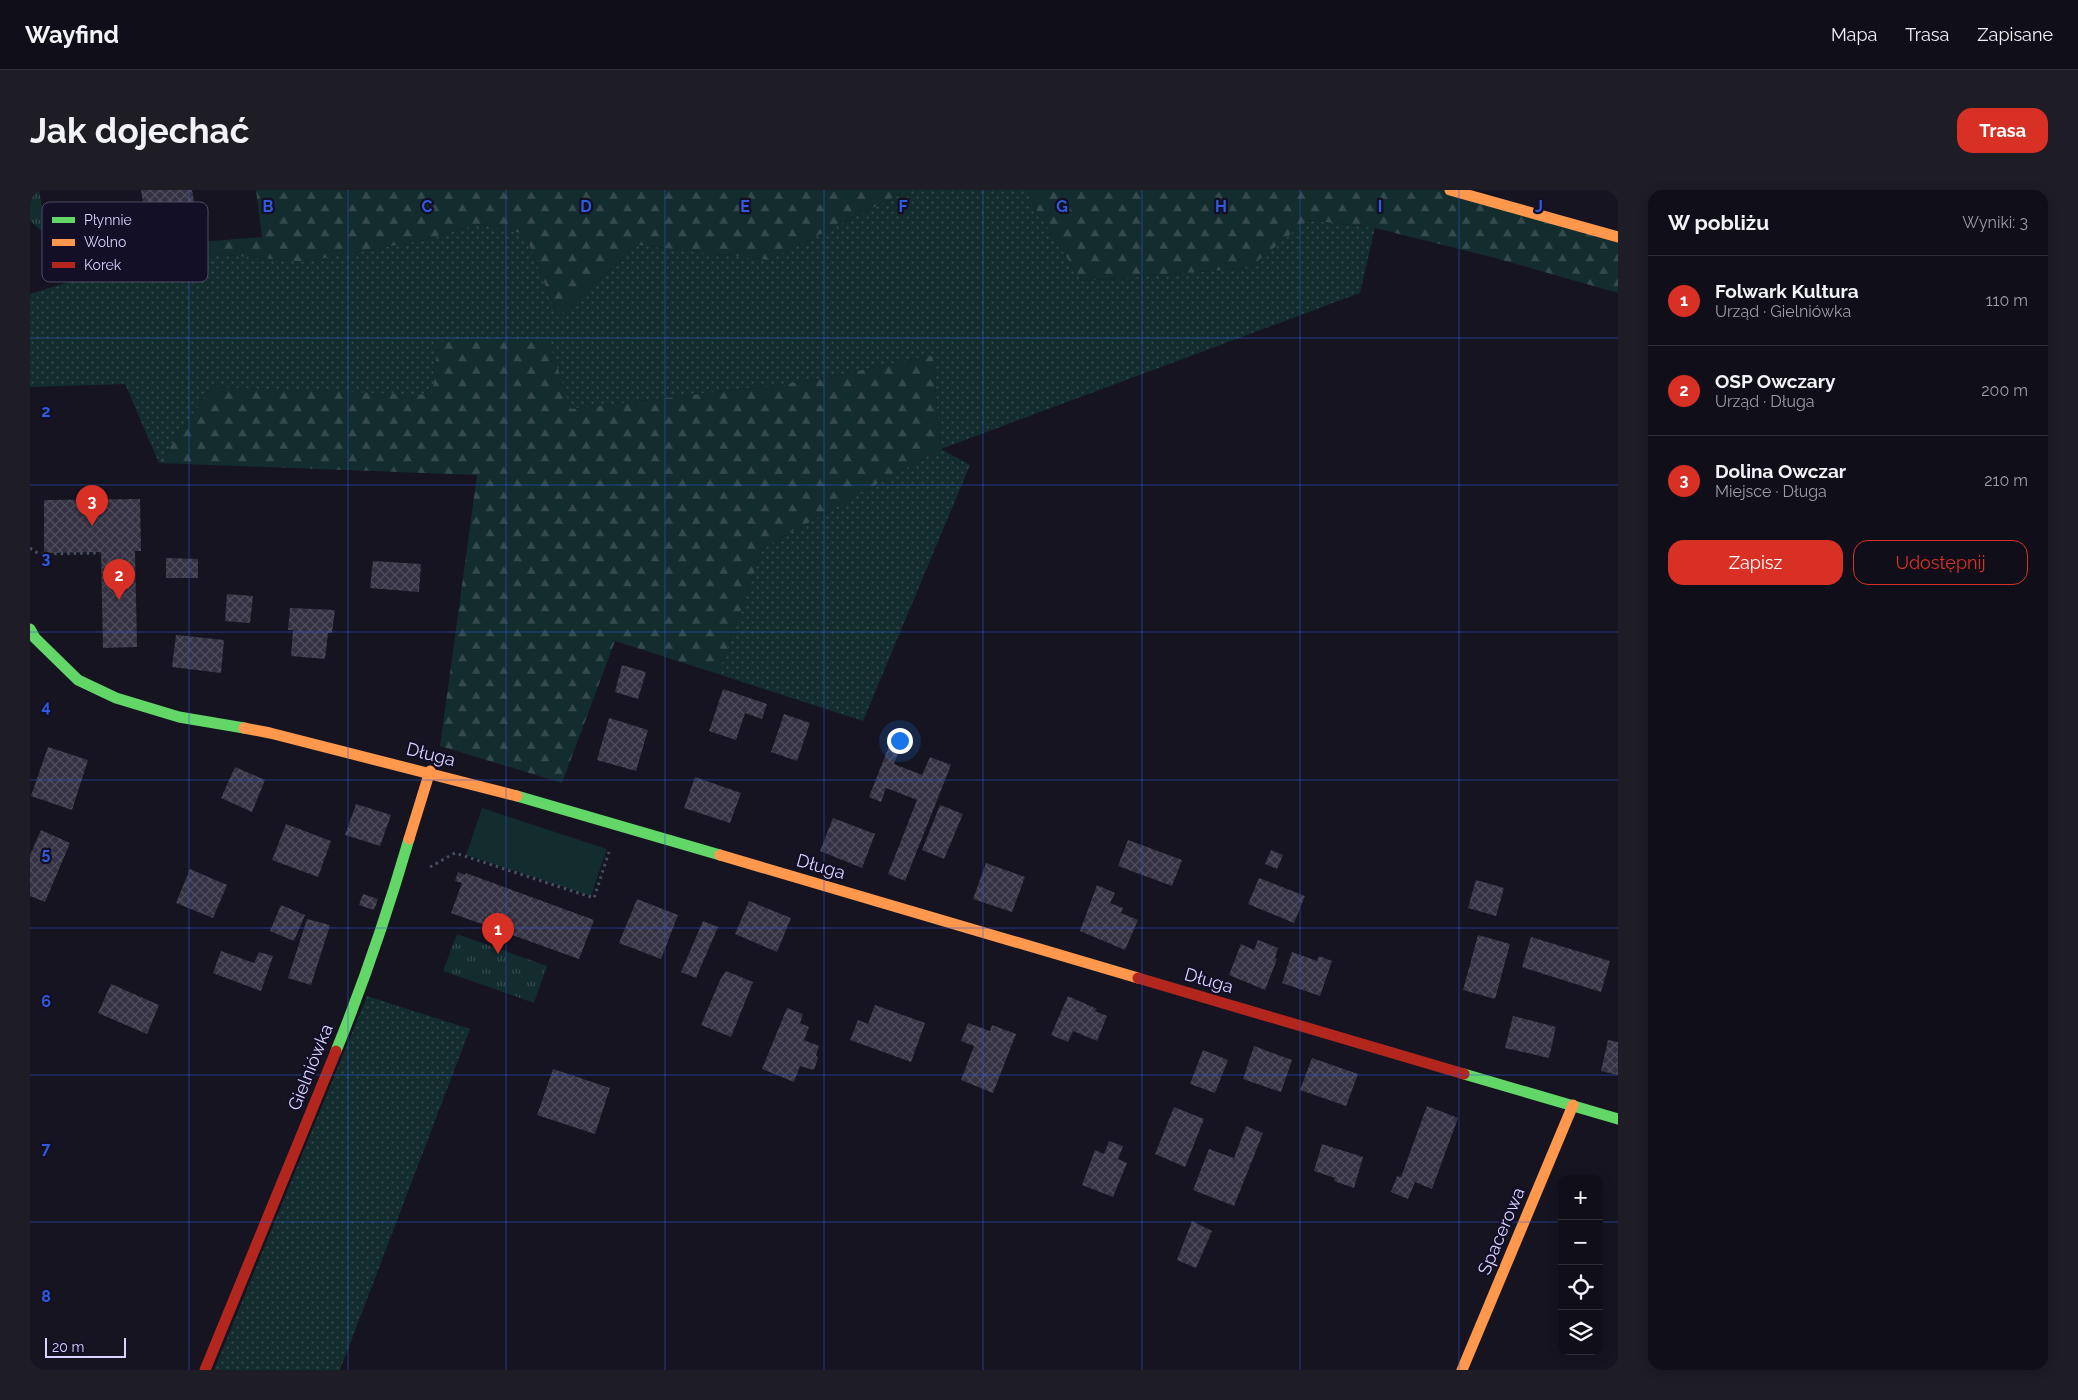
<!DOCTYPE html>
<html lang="pl">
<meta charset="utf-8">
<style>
body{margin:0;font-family:Raleway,sans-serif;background:#1e1d26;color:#f1f3f6}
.controls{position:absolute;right:15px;bottom:15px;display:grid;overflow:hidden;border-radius:10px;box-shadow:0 2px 12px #0003}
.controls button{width:45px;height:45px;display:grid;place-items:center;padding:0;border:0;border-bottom:1px solid #302f38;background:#100f19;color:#f1f3f6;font:25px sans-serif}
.scale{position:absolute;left:15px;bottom:12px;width:81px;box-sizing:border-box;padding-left:5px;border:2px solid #d9d4ff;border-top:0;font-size:14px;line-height:18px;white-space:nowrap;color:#d9d4ff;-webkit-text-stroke:4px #130f26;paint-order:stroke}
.you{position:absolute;left:869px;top:550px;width:18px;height:18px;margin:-12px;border:4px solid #fff;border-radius:50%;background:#1a73e8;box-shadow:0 0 0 8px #1a73e833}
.badge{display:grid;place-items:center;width:32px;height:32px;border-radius:50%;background:#d93025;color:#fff;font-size:16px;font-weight:700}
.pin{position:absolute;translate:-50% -41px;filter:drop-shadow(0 1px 2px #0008)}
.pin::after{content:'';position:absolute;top:26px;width:18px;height:15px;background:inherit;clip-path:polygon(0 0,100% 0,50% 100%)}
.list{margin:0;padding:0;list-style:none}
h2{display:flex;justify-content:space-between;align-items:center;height:65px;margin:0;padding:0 20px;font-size:21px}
h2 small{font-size:16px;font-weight:400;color:#9c9ca2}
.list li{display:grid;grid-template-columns:32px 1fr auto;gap:15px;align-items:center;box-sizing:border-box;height:90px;padding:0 20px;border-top:1px solid #302f38}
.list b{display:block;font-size:19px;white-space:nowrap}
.list p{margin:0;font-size:16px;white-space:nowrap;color:#9c9ca2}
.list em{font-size:16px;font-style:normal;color:#9c9ca2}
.actions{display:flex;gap:10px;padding:15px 20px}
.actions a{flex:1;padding:11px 0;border:1px solid #d93025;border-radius:15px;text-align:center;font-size:18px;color:#d93025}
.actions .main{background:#d93025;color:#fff}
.icon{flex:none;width:28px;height:28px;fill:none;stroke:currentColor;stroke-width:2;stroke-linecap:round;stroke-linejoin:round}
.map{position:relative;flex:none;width:1588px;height:1180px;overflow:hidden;border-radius:15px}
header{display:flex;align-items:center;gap:30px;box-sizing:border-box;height:70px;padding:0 25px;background:#100f19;border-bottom:1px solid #302f38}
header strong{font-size:24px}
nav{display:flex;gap:28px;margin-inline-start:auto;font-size:18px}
.intro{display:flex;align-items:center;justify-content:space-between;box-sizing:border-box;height:120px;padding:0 30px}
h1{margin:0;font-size:35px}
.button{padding:12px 22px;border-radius:15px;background:#d93025;color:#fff;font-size:18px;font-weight:700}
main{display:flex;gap:30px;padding:0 30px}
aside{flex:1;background:#100f19;border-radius:15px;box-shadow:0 2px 12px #0003}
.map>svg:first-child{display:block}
.grass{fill:url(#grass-dots)}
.forest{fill:url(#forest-firs)}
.park{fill:url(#park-tufts)}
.garden{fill:#132c2d}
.building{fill:url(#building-cross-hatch)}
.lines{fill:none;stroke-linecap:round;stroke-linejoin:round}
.path{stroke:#44505f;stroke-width:3;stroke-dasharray:2.5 4;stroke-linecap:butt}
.fast{stroke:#63d668;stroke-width:11}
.slow{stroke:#ff974d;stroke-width:11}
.jam{stroke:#b3261e;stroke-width:11}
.grid{fill:none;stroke:#305bdc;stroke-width:1;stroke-opacity:0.55}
.labels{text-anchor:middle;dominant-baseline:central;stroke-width:4.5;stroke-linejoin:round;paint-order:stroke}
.street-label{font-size:18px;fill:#d9d4ff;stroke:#130f26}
.key{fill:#130f26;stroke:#4e4a67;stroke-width:1}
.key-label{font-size:14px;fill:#d9d4ff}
.grid-label{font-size:16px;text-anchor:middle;font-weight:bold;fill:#305bdc;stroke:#130f26;stroke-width:4.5;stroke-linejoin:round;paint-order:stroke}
</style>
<header>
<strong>Wayfind</strong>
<nav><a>Mapa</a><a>Trasa</a><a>Zapisane</a></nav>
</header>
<div class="intro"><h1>Jak dojechać</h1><a class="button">Trasa</a></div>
<main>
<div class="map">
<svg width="1588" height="1180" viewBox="0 0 1588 1180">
<defs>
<pattern id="grass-dots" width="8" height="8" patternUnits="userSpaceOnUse" patternTransform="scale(1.25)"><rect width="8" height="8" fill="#132c2d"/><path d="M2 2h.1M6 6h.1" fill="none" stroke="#354a4c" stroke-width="1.8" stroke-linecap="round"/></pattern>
<pattern id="forest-firs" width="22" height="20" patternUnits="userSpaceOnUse" patternTransform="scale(1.25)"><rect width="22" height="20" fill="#132c2d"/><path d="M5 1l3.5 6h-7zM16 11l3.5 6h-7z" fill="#354a4c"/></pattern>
<pattern id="park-tufts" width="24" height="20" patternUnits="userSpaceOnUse" patternTransform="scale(1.25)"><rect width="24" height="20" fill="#132c2d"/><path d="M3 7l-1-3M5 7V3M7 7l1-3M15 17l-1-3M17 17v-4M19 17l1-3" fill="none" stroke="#354a4c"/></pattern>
<pattern id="building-cross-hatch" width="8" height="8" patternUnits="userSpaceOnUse" patternTransform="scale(1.25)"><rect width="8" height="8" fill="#343243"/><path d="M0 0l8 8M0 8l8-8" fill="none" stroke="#514f5f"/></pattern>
</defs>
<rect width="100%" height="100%" fill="#161421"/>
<g class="grass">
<polygon points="878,0 998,0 1002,13 1052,91 1219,78 1277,30 1345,38 1330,103 911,259 940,275 833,531 688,484 733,358 910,259 903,165 780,191 541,219 408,152 402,206 182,197 129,273 95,194 0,197 0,104 49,89 46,61 105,57 274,72 394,50 449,34 495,44 528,127 608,55 739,70"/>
<polygon points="337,806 440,839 310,1180 184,1180"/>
</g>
<g class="forest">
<polygon points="226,0 878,0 739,70 608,55 528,127 495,44 449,34 394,50 274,72 105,57 232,47"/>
<polygon points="998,0 1425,0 1588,46 1588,103 1465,68 1345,38 1278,30 1219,78 1052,91 1002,13"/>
<polygon points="518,148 541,219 780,191 903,165 910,259 733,358 688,484 585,451 532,593 410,556 447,285 129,273 182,197 402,205 408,152"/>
</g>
<g class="park">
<polygon points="0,0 9,0 17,46 0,31"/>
<polygon points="427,744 517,776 504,813 413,781"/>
</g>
<polygon class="garden" points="452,618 577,659 561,706 436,665"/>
<g class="building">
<polygon points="111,0 162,0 165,16 115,25"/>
<polygon points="110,309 111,361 105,361 107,457 73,458 71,362 14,363 14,310"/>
<polygon points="136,368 168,369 168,388 136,388"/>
<polygon points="343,371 391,374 389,402 340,398"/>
<polygon points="197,404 223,406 220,433 195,431"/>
<polygon points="260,418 305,420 302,443 298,443 295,469 261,466 263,440 258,440"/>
<polygon points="146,445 194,450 191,483 142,477"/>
<polygon points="592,475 616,482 608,509 585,502"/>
<polygon points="693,499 737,514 732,529 715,523 706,550 679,541"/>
<polygon points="754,524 780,533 767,571 741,562"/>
<polygon points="579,528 618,540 606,581 567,570"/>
<polygon points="861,551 871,555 864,574 892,585 900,567 921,575 875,691 858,684 887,610 856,598 851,612 839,607"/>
<polygon points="18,557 58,570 42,620 1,606"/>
<polygon points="205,577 235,590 222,622 191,608"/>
<polygon points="665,587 711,603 700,633 654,618"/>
<polygon points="326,614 361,625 350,656 315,645"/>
<polygon points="910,615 933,624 914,669 892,660"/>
<polygon points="803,628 845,644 832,678 790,661"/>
<polygon points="256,634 301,651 288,687 242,670"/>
<polygon points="11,640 40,653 15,712 0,706 0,665"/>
<polygon points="1098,650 1152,670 1142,696 1088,676"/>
<polygon points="1241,660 1253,665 1247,679 1235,674"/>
<polygon points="956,673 995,687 982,722 943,709"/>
<polygon points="160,679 197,695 183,728 146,713"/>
<polygon points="428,682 435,685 436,683 564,730 549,769 421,723 432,693 425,691"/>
<polygon points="1229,688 1275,706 1264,733 1218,714"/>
<polygon points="1446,690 1474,698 1466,726 1438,718"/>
<polygon points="1067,695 1085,703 1080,713 1093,718 1091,723 1108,730 1095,760 1050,741"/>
<polygon points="333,704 348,709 344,720 329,715"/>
<polygon points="607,709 648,725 631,769 589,753"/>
<polygon points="719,711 761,728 747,762 705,744"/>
<polygon points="251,715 275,725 264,751 240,741"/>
<polygon points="277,729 300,735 281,795 258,788"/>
<polygon points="673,731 688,737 666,788 651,782"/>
<polygon points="1448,745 1480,754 1465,809 1433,800"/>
<polygon points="1501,747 1580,771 1571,802 1492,777"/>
<polygon points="1228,750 1248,758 1245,768 1247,769 1235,800 1199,785 1211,754 1224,760"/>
<polygon points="191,761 224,773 229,762 243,766 231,801 183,783"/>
<polygon points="1262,762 1287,771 1289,766 1302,771 1290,806 1252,793"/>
<polygon points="696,781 723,792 701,847 671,835 690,790"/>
<polygon points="81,794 129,815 117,844 68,823"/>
<polygon points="1038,806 1067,819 1065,821 1077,826 1067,851 1043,841 1038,852 1021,845"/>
<polygon points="845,815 895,833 881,872 820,850 828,830 838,834"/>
<polygon points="757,818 773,824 770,833 779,837 774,850 789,856 786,865 788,868 784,880 770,876 764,892 732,879"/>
<polygon points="1483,826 1526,837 1519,868 1475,858"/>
<polygon points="938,833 960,841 962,835 986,844 963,903 931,890 944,856 931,851"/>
<polygon points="1578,850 1588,852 1588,885 1571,881"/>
<polygon points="1224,856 1262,870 1251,902 1213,889"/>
<polygon points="1173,860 1198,870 1185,903 1160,894"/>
<polygon points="1282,868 1328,884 1316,916 1270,900"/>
<polygon points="523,879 580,898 565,944 507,925"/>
<polygon points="1397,916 1428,928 1402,999 1385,992 1378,1009 1361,1002 1367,986 1371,987"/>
<polygon points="1144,917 1174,929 1155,977 1125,964"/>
<polygon points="1216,936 1233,943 1204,1016 1163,1000 1179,959 1204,968"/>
<polygon points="1079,951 1093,956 1088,969 1097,973 1083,1007 1052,995 1065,960 1074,964"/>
<polygon points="1292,954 1333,967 1324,998 1304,991 1305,988 1284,981"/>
<polygon points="1162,1031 1182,1041 1166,1078 1147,1070"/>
</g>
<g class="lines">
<g class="path">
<polyline points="0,358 9,364 70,363"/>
<polyline points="400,677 425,663 564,708 579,662"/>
</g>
<g class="fast">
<polyline points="0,439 5,448 48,490 86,508 149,527 214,538"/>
<polyline points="487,606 690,665"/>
<path d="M 306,861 C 334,792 358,721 379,649"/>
<polyline points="1434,884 1588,929"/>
</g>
<g class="slow">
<polyline points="1420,0 1588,47"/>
<polyline points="214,538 240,543 487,606"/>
<polyline points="379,649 400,581"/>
<polyline points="690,665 1108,788"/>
<polyline points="1432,1180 1543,915"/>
</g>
<g class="jam">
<polyline points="1108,788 1434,884"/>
<polyline points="175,1180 306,861"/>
</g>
</g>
<path class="grid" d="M 159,0 L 159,1180M 318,0 L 318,1180M 476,0 L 476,1180M 635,0 L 635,1180M 794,0 L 794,1180M 953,0 L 953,1180M 1112,0 L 1112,1180M 1270,0 L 1270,1180M 1429,0 L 1429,1180M 0,148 L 1588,148M 0,295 L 1588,295M 0,442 L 1588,442M 0,590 L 1588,590M 0,738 L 1588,738M 0,885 L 1588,885M 0,1032 L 1532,1032M 1569,1032 L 1588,1032"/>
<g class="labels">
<g class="street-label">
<text transform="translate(401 564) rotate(14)">Długa</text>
<text transform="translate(791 676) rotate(16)">Długa</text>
<text transform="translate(1179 790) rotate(16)">Długa</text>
<text transform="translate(280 877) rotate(-68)">Gielniówka</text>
<text transform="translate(1471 1041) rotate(-67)">Spacerowa</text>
</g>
</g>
<rect x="12" y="12" width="166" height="80" rx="8" class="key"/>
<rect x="22" y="27" width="23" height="6" fill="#63d668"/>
<rect x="22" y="49" width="23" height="7" fill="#ff974d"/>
<rect x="22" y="72" width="23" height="6" fill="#b3261e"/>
<g class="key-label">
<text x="54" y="35">Płynnie</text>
<text x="54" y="57">Wolno</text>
<text x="54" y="80">Korek</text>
</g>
<g class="grid-label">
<text x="238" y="22">B</text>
<text x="397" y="22">C</text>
<text x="556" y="22">D</text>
<text x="715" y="22">E</text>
<text x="873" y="22">F</text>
<text x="1032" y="22">G</text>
<text x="1191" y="22">H</text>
<text x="1350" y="22">I</text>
<text x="1509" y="22">J</text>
<text x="16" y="227">2</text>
<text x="16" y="374">3</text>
<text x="16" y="522">4</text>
<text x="16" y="669">5</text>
<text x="16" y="817">6</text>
<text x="16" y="964">7</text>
<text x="16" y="1112">8</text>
</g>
</svg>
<div class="controls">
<button>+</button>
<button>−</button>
<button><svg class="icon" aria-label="locate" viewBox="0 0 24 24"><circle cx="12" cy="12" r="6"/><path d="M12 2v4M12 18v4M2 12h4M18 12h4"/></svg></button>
<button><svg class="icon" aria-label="layers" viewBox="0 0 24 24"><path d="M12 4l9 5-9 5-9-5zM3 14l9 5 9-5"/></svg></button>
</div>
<div class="scale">20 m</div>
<div class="you"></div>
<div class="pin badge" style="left:468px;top:764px">1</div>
<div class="pin badge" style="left:89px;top:410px">2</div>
<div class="pin badge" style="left:62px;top:336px">3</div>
</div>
<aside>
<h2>W pobliżu<small>Wyniki: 3</small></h2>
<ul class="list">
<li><span class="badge">1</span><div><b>Folwark Kultura</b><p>Urząd · Gielniówka</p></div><em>110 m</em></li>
<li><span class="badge">2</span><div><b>OSP Owczary</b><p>Urząd · Długa</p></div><em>200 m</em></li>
<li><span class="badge">3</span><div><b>Dolina Owczar</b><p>Miejsce · Długa</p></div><em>210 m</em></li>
</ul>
<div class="actions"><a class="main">Zapisz</a><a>Udostępnij</a></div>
</aside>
</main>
